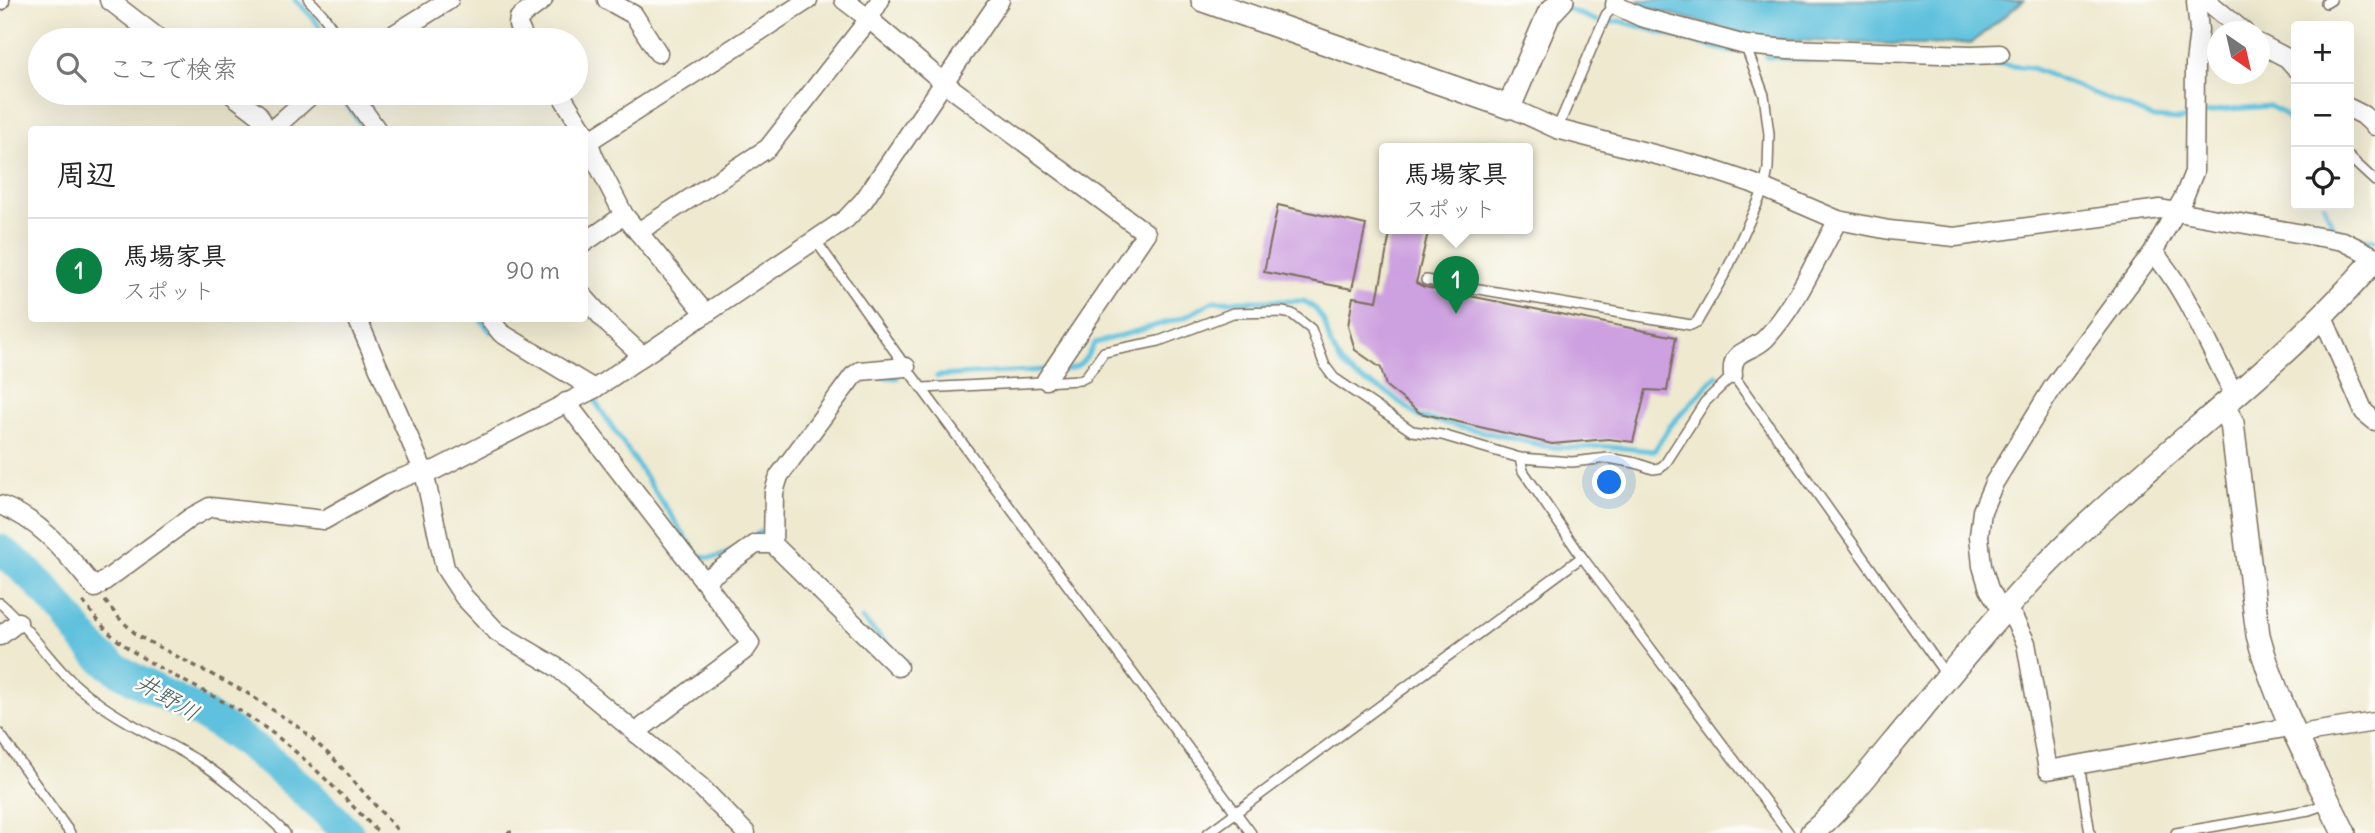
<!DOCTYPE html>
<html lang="ja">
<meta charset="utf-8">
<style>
body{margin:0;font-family:Delius,"Klee One",sans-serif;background:#f2f2f2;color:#222}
.controls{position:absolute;right:21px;top:21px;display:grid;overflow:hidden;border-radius:7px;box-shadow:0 7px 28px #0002}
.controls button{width:63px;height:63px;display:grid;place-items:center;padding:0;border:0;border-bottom:2px solid #e0e0e0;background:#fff;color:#222;font:35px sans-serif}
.compass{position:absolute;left:2207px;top:21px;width:63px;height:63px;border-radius:50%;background:#fff;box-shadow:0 7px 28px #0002;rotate:146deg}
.you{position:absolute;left:1610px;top:483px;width:24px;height:24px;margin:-18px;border:5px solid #fff;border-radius:50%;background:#1a73e8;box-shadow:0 0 0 10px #1a73e833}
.badge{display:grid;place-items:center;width:46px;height:46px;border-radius:50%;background:#0b8043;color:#fff;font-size:23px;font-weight:700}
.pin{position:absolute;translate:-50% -58px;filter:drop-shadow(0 2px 4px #0008)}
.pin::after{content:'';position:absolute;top:37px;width:24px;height:21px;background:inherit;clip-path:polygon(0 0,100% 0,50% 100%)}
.popup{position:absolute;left:1379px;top:143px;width:154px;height:91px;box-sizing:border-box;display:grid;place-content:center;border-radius:7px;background:#fff;filter:drop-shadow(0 2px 5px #0005);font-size:23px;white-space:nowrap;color:#767676}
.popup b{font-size:26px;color:#222}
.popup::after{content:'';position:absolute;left:50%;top:100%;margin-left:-14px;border:14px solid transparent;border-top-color:#fff}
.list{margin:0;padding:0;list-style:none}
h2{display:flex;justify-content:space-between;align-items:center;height:91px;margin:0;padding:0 28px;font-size:30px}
h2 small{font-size:23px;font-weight:400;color:#767676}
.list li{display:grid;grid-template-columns:46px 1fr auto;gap:21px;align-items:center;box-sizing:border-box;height:105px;padding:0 28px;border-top:2px solid #e0e0e0}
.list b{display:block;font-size:26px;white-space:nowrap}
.list p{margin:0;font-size:23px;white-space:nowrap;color:#767676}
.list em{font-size:23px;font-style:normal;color:#767676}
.icon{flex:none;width:38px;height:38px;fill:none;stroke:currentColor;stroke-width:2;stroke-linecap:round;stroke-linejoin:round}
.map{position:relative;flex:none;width:2375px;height:833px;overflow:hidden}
.search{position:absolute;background:#fff;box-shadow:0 7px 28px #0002;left:28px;top:28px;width:560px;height:77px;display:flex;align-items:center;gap:18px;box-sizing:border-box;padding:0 24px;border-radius:38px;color:#767676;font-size:26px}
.panel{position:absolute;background:#fff;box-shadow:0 7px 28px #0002;left:28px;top:126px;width:560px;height:196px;border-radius:7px}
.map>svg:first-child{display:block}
.water{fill:#5fc1dd;stroke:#4d767e;stroke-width:2}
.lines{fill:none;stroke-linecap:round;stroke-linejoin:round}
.stream{stroke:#5fc1dd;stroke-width:5}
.river{stroke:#5fc1dd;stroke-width:32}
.building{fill:#cda0e0}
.service-casing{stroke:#7a6d5c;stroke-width:12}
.minor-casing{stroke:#7a6d5c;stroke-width:21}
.tertiary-casing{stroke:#7a6d5c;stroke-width:26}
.path{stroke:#7a6d5c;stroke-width:3.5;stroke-dasharray:5 5;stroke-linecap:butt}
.service{stroke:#fff;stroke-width:9}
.minor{stroke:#fff;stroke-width:18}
.tertiary{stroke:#fff;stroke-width:23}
.labels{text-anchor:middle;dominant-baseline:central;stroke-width:5;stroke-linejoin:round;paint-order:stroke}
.water-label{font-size:23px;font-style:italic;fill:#485f61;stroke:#fdfcf7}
</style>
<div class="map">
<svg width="2375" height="833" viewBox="0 0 2375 833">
<rect width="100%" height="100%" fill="#fdfcf7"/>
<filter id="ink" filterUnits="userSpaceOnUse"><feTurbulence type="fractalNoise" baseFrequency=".0143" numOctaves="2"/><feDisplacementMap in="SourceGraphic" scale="14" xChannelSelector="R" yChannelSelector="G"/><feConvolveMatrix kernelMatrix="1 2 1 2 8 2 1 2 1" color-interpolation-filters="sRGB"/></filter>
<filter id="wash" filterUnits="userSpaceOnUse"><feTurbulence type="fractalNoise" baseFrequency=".00686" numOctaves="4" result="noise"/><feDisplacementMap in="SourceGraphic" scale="28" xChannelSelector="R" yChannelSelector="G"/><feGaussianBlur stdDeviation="1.57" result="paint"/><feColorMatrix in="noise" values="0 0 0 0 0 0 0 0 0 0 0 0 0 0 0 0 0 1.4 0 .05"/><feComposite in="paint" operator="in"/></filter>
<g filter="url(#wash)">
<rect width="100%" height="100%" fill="#eee9cf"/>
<polygon class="water" points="1638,0 2024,0 1972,43 1918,45 1763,39 1642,6"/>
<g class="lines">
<g class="stream">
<path d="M 295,0 C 308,12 320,23 325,40"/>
<polyline points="1567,9 1597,21"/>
<polyline points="1608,22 1620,21 1734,53"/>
<polyline points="1766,57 1955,67 2001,65 2032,68 2154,118 2179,120 2220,110 2269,106 2283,113 2296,130"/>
<polyline points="338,93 365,130"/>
<polyline points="2324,205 2333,227 2342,234"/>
<polyline points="2350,238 2375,240"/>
<polyline points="479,318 491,332"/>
<path d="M 1063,370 C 1083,368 1085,358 1095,343 L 1185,317 L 1214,301 L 1304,301 L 1315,308 L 1325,323 L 1330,343 L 1341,363 L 1356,377 L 1388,393 L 1419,417 L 1550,447 L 1578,448 L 1603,446 L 1654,451 L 1670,426 L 1717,375"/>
<polyline points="937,376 1046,370"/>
<polyline points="880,377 897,378"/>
<path d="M 593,398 L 696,553 C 717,568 743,543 761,532"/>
<polyline points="781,506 787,480 794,470"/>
<polyline points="862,619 907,663"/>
</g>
<path class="river" d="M 0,550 C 28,569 50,595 71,621 C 81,634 90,647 102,658 C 134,684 174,696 209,718 C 260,749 306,790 348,833"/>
</g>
<g id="blocks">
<g class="building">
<polygon points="1278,205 1366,225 1352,289 1264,272"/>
<polygon points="1391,228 1429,228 1416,283 1424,287 1676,337 1667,391 1646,390 1633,442 1608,439 1552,444 1420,413 1386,386 1381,368 1355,350 1348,326 1353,297 1377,301"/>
</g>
</g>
</g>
<g filter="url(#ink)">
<use href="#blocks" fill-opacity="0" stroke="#7a6d5c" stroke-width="2"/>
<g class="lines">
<g class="service-casing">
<g id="service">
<path d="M 309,0 C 322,13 331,22 336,40"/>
<polyline points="2326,3 2331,0"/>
<polyline points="1557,129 1606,15 1615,5"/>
<polyline points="2349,157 2375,181"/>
<polyline points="816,241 906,367 1251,833"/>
<polyline points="1426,280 1691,325 1697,322 1727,270 1764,189 1768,169 1769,134 1764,95 1745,45"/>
<polyline points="923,388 1080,380 1086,377 1104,352 1159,341 1233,313 1282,312 1292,314 1311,329 1325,366 1334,378 1412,431 1442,435 1520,458 1572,462 1608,458 1636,463 1653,469 1660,468 1665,464 1705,402 1733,375 1947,676"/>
<polyline points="1520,458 1523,471 1582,557 1789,833"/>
<path d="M 0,603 C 31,629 52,667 84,692 C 119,721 160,738 198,761 C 230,781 258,807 285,833"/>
<polyline points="0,734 70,833"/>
<polyline points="2079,764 2090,833"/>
<polyline points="1208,833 1582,557"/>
<polyline points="2176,833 2309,810 2329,803"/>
</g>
</g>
<g class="minor-casing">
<g id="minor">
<polyline points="109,0 161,40"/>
<polyline points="607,0 634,15 658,53"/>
<polyline points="844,0 869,19 943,82 1146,233 1046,380"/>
<polyline points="1616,0 1615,5 1641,17 1745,45 1788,49 1971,55 2000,54"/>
<polyline points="2199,0 2196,2 2199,30 2195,64 2194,172 2184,197 2153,252 2053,387 1994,483 1982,511 1979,536 1982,566 1989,589 1997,602 2014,619 2026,643 2048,770 2279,729 2292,725"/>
<polyline points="2206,0 2244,32"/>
<polyline points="0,1 0,0"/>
<polyline points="385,40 449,0"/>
<polyline points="525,40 518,25 519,18 543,0"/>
<polyline points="2260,44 2287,58 2296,68"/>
<polyline points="230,93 258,114 267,130"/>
<polyline points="351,93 377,130"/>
<polyline points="560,93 583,130"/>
<polyline points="1509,107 1557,129 1707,168 1752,183 1838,220 1889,230 1955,237 2160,209 2343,241 2375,257"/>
<polyline points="2349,108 2363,115 2375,126"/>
<polyline points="272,130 313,93"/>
<polyline points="585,132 594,157 624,215 706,314"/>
<polyline points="589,141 808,0"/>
<polyline points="638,232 768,148 869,19 880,0"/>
<polyline points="584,243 624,215"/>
<path d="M 2153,252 C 2189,293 2208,347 2235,395"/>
<polyline points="584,297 608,324 643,356"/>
<polyline points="2322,315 2364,412 2375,421"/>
<polyline points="357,318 424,472 445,568 464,597 497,632 558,668 701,787 746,833"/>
<polyline points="489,318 501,333 594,389"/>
<path d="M 1733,375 C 1730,348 1752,353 1766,338 C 1797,305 1816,259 1838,220"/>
<polyline points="566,402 704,581 750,643 746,649 644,726 637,734"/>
<path d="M 0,505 C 44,522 66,554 95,588 L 190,518 L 210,507 L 324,520 L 389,483 L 415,473 L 435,470 L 594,389 L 846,219 L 864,200 L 1000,0"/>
<polyline points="773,544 774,492 779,476 853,376 860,371 906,367"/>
<polyline points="704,581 756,544 773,544 898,667"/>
<polyline points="0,636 18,622"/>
<polyline points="2299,738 2312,732 2375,722"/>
</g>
</g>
<g class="tertiary-casing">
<g id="tertiary">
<polyline points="1203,0 1509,107 1549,14 1562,0"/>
<path d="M 2223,406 L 2232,423 L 2258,635 C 2276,704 2313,769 2344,833"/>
<path d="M 1812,833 C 1843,807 1868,773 1894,742 C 1944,682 1994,618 2049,562 C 2152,456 2279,372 2375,259"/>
</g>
</g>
<g class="path">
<polyline points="105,601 119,618 138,636 247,693 300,728 333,758 400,833"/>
<path d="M 83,602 C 94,615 105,631 119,641 C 157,671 202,688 243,713 C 295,745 337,790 379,833"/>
<polyline points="507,833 516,831"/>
</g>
<use href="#service" class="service"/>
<use href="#minor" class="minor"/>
<use href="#tertiary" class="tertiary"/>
</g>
</g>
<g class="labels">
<g class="water-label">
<text transform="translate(168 697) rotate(31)">井野川</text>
</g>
</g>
</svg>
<div class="controls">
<button>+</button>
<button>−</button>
<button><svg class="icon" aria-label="locate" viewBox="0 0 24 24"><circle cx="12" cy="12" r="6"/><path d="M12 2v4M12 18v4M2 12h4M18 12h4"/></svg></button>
</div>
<svg class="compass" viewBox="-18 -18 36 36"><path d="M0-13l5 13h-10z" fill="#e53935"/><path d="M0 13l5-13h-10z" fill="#767676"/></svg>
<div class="you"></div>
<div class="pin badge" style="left:1456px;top:314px">1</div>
<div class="popup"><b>馬場家具</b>スポット</div>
<div class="search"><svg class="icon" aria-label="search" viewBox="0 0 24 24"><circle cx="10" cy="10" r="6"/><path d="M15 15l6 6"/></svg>ここで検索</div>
<section class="panel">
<h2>周辺<small></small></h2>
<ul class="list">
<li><span class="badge">1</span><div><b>馬場家具</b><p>スポット</p></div><em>90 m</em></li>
</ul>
</section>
</div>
